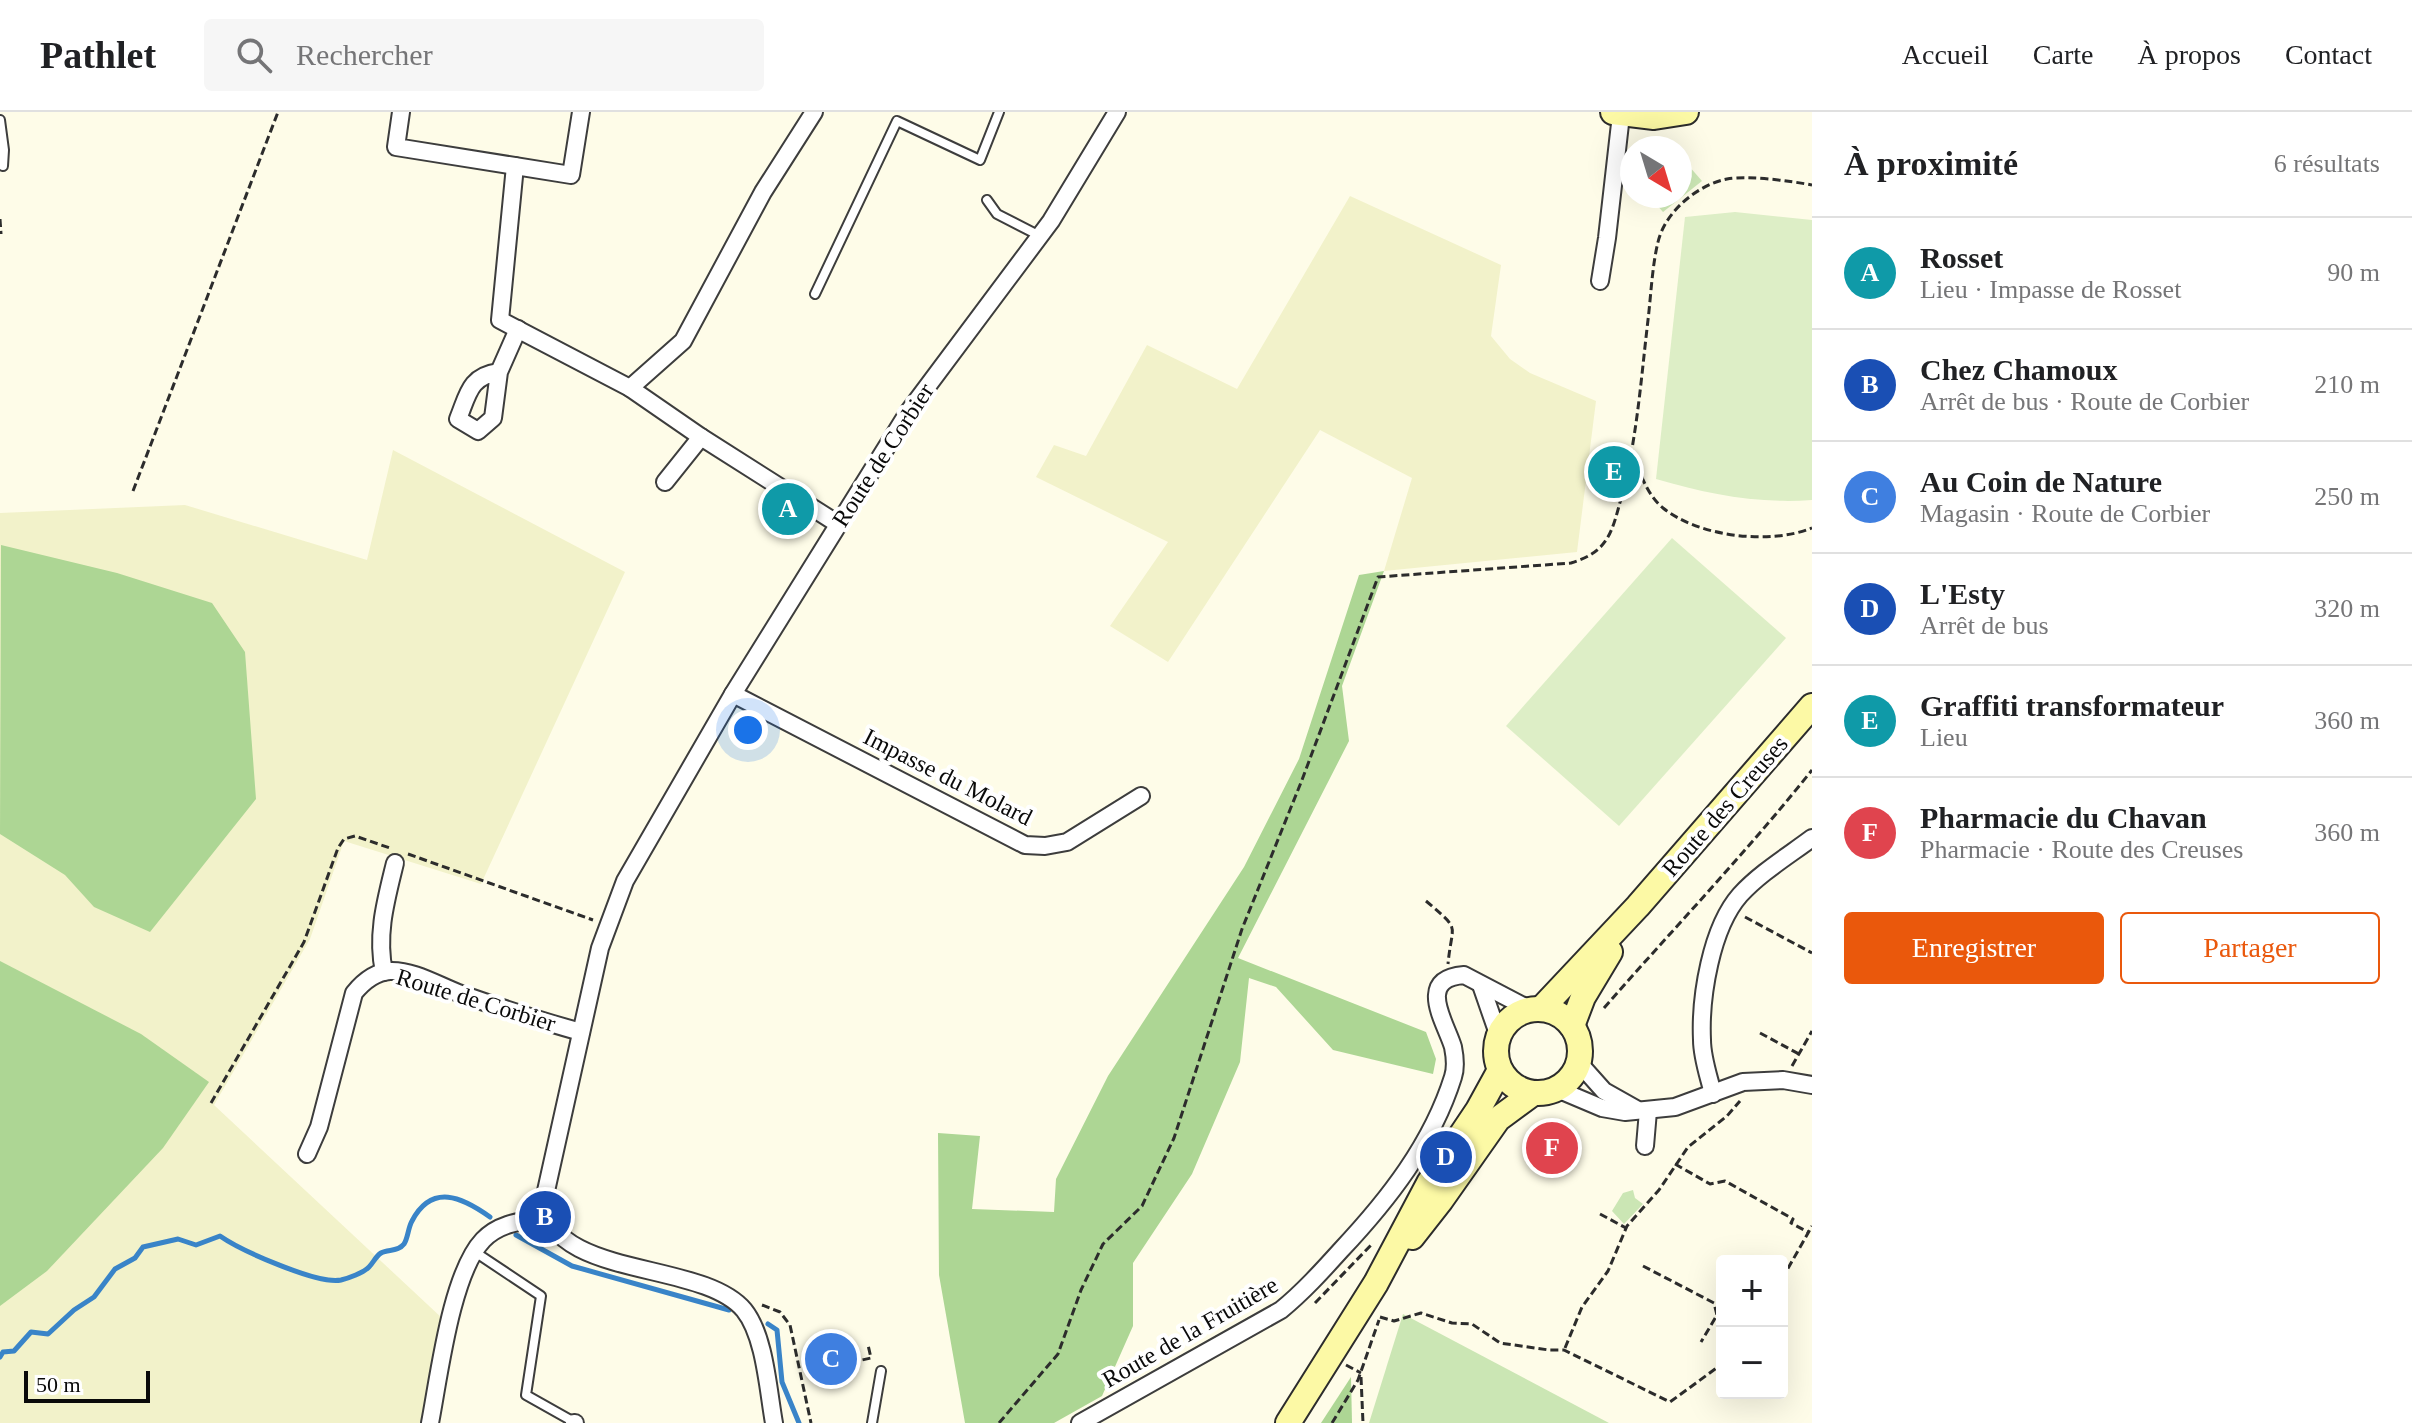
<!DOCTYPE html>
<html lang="fr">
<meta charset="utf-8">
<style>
body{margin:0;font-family:Georgia,serif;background:#f6f6f6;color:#202124}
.controls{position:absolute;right:24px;bottom:24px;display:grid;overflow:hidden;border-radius:8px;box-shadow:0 8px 32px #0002}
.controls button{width:72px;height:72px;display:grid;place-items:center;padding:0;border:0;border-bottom:2px solid #e0e0e0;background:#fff;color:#202124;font:40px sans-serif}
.compass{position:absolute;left:1620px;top:24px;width:72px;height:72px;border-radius:50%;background:#fff;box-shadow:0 8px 32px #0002;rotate:142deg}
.scale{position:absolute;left:24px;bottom:20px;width:126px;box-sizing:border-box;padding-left:8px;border:4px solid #0a0a0a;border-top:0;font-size:22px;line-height:28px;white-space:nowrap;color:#0a0a0a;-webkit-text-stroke:6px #fff;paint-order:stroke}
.you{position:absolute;left:748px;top:618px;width:28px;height:28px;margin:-20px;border:6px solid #fff;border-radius:50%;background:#1a73e8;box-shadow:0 0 0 12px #1a73e833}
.badge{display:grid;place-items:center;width:52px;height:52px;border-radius:50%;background:#ea580c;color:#fff;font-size:26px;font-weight:700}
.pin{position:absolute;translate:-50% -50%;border:4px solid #fff;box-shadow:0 2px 8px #0006}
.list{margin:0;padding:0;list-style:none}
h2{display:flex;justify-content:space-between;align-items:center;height:104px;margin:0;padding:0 32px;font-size:34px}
h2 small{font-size:26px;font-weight:400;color:#757577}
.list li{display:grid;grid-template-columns:52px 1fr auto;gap:24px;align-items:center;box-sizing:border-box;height:112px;padding:0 32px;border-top:2px solid #e0e0e0}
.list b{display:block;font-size:30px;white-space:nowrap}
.list p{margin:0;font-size:26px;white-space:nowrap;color:#757577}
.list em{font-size:26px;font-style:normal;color:#757577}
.actions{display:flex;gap:16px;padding:24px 32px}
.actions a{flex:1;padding:18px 0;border:2px solid #ea580c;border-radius:8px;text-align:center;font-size:28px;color:#ea580c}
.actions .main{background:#ea580c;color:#fff}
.icon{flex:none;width:44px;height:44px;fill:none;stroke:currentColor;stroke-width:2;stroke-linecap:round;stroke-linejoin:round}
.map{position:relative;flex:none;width:1812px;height:1311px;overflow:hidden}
header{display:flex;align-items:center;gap:48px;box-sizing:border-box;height:112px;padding:0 40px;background:#fff;border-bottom:2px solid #e0e0e0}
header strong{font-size:38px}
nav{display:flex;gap:44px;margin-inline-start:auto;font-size:28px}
.search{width:560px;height:72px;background:#f6f6f6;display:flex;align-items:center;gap:20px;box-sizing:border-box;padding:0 28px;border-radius:8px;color:#757577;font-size:30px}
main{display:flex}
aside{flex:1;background:#fff}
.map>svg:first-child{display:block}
.farmland{fill:#f2f2ca}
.green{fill:#cbe6b4}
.forest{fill:#add694}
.pitch{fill:#ddeec6}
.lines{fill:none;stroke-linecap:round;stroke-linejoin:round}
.stream{stroke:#3984c8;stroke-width:5}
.lane-casing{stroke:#3d3d3d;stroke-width:12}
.street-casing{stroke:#3d3d3d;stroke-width:20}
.secondary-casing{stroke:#2c2c2c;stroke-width:28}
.path{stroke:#2c2c2c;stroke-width:3;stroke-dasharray:8 4;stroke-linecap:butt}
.lane{stroke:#fff;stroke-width:8}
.street{stroke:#fff;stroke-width:16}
.secondary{stroke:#fcf9a5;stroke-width:24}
.labels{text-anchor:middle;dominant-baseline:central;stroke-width:8;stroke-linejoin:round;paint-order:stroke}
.street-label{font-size:24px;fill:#0a0a0a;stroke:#fff}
</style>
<header>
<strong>Pathlet</strong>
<div class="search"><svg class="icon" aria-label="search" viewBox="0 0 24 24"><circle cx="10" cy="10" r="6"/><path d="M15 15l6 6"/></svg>Rechercher</div>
<nav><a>Accueil</a><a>Carte</a><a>À propos</a><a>Contact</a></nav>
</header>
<main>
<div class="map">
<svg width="1812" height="1311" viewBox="0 0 1812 1311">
<rect width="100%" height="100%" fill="#fefce8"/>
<g class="farmland">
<polygon points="1350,84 1501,153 1491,224 1510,247 1530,261 1596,289 1577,440 1384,459 1412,366 1320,318 1168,550 1110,514 1168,430 1036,365 1054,333 1086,344 1147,233 1237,277"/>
<polygon points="393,338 625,460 481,772 344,729 310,827 214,993 443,1207 420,1311 0,1311 0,401 185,393 367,448"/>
</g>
<g class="green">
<polygon points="1688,53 1702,69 1663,100 1649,84 1680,84 1680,59"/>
<polygon points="1633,1078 1635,1086 1643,1092 1624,1112 1612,1099 1623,1081"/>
<polygon points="1403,1202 1609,1311 1369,1311"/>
</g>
<g class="forest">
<polygon points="1,433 117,461 212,491 245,540 256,687 150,820 94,795 65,763 0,722"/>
<polygon points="1384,459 1342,574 1349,629 1238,846 1426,920 1436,947 1433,962 1333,938 1276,875 1249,866 1240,950 1192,1062 1133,1151 1133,1214 1102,1284 1054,1311 965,1311 939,1163 938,1021 980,1024 972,1097 1054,1100 1056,1067 1108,964 1244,755 1299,647 1359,463"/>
<polygon points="0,849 141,922 209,970 163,1036 47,1159 0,1194"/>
<polygon points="1351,1265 1352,1311 1321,1311"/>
</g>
<g class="pitch">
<path d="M 1735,100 L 1812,108 L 1812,388 C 1758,392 1707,382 1656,367 L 1685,105 Z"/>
<polygon points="1672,426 1786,526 1619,714 1506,614"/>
</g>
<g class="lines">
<g class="stream">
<polyline points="516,1123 572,1154 729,1198"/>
<polyline points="768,1212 777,1218 782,1270 799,1311"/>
<path d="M 0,1245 L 3,1240 L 14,1239 L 31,1220 L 48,1222 L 74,1198 L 94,1185 L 115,1157 L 135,1146 L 143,1135 L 178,1127 L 196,1133 L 220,1124 C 240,1138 318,1173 341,1168 C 349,1166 363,1161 369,1155 C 373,1151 376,1144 381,1141 C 388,1137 398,1140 404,1132 C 408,1126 408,1116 412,1109 C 432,1071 462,1085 490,1105"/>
</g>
<g class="lane-casing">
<g id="lane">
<polyline points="0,8 4,38 3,54"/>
<polyline points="987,88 997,102 1040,124"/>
<polyline points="815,182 897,9 980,48 999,0"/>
<polyline points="475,1140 541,1184 526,1283 574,1310"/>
<polyline points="872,1311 881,1259"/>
</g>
</g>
<g class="street-casing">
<g id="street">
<polyline points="401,0 396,35 571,63 581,0"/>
<polyline points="515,54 500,208 630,276 701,325"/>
<polyline points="1600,169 1607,126 1621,3"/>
<path d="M 499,260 C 469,264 468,283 458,307 L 478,319 L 493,306 L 499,260 L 518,217"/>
<polyline points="630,276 683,229 763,80 814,0"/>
<polyline points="665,370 701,325 838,412"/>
<polyline points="733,582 1025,733 1045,734 1067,730 1141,684"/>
<path d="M 384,860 C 376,822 386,788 395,751"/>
<polyline points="1481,873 1498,922"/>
<polyline points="1579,951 1604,979 1636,997"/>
<polyline points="1557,977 1602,996 1625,1000 1675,995 1743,970 1783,968 1812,973"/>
<path d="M 1713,982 C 1709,965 1702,946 1702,928 C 1700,885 1711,816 1740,783 C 1760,761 1788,744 1812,726"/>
<polyline points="1645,1034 1648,999"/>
<path d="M 307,1042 L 319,1015 L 354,881 C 363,870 374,860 390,859 C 414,858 439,874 461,882 C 501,896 541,909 581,920"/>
<path d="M 430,1311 C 439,1265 451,1162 483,1128 C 499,1111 522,1109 545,1105"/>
<polyline points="574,1311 575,1311"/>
<path d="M 774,1311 C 768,1278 765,1224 744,1198 C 701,1147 549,1168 544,1088 L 600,836 L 625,769 L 733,582 L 909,299 L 1051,109 L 1117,0"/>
<path d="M 1080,1311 L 1281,1198 C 1303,1180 1322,1159 1341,1138 C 1388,1088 1432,1032 1453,965 C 1456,956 1455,945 1453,935 C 1446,911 1415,867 1464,863 L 1529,897"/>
</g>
</g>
<g class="secondary-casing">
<g id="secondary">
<polyline points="1613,0 1654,5 1686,0"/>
<polyline points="1542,896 1638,794 1812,594"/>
<circle cx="1538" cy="939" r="42"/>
<polyline points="1572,914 1583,885 1610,840"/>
<polyline points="1412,1125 1441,1088 1498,1007 1532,982"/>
<polyline points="1288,1311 1376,1171 1429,1071 1478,998 1500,958"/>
</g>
</g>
<g class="path">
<polyline points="0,107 1,122"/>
<path d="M 1633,342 C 1640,361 1647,383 1663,396 C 1699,425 1770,433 1812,416"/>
<polyline points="133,379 278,0"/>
<polyline points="408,742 593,808"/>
<path d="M 1426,789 C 1462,820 1452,809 1448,852"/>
<polyline points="1745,805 1812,841"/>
<path d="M 1604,896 C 1673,817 1746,741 1812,658"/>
<polyline points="1760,921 1799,942"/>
<polyline points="1792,954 1812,919"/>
<polyline points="211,991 304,830 338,736 344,727 355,724 390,736"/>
<polyline points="1675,1052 1710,1072 1725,1069 1793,1107 1791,1111 1808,1120"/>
<polyline points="1600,1102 1626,1116"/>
<polyline points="1643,1154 1714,1191 1717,1203 1701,1230"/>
<polyline points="1782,1167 1812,1114"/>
<polyline points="1315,1191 1373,1131"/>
<polyline points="762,1193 780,1200 790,1213 811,1311"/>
<polyline points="1380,1205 1394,1209 1421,1201 1452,1211 1472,1212 1500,1231 1549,1238 1564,1238 1670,1290 1722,1252"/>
<polyline points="1565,1236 1582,1195 1608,1159 1627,1114 1659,1078 1688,1035 1727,1004 1740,989"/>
<polyline points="814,1245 817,1258 871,1246 868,1233"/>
<polyline points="1346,1253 1361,1261"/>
<polyline points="1361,1265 1363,1311"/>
<path d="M 999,1311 L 1058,1242 L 1081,1178 L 1103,1132 L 1142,1094 L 1174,1026 L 1242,817 L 1302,668 L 1378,465 L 1571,451 C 1610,439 1612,419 1622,383 C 1637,326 1641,267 1648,208 C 1651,183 1652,155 1658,130 C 1665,100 1697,73 1727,67 C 1749,63 1790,69 1812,73"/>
<polyline points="1332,1311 1358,1268 1379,1208"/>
</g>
<use href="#lane" class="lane"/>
<use href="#street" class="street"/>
<use href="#secondary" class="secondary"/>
</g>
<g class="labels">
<g class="street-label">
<text transform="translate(883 343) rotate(-57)">Route de Corbier</text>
<text transform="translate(948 665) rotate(27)">Impasse du Molard</text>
<text transform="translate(1725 694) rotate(-49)">Route des Creuses</text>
<text transform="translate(476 888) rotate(17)">Route de Corbier</text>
<text transform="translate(1190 1220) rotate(-30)">Route de la Fruitière</text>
</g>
</g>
</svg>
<div class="controls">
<button>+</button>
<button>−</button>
</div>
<svg class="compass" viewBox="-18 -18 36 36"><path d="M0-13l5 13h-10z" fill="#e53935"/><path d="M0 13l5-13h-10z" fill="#757577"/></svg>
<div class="scale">50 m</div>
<div class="you"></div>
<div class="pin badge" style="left:788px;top:397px;background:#0f9aa8">A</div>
<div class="pin badge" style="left:545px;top:1105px;background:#1a4fb4">B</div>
<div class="pin badge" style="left:831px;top:1247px;background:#3f7fe0">C</div>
<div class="pin badge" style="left:1446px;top:1045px;background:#1a4fb4">D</div>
<div class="pin badge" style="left:1614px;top:360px;background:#0f9aa8">E</div>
<div class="pin badge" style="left:1552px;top:1036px;background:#e0444e">F</div>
</div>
<aside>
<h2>À proximité<small>6 résultats</small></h2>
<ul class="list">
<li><span class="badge" style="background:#0f9aa8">A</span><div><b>Rosset</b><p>Lieu · Impasse de Rosset</p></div><em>90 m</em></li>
<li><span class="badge" style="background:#1a4fb4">B</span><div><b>Chez Chamoux</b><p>Arrêt de bus · Route de Corbier</p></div><em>210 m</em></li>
<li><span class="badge" style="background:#3f7fe0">C</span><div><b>Au Coin de Nature</b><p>Magasin · Route de Corbier</p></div><em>250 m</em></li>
<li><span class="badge" style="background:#1a4fb4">D</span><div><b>L'Esty</b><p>Arrêt de bus</p></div><em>320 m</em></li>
<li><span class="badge" style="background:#0f9aa8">E</span><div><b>Graffiti transformateur</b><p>Lieu</p></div><em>360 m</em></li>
<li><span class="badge" style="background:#e0444e">F</span><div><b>Pharmacie du Chavan</b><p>Pharmacie · Route des Creuses</p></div><em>360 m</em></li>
</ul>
<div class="actions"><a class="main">Enregistrer</a><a>Partager</a></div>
</aside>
</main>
